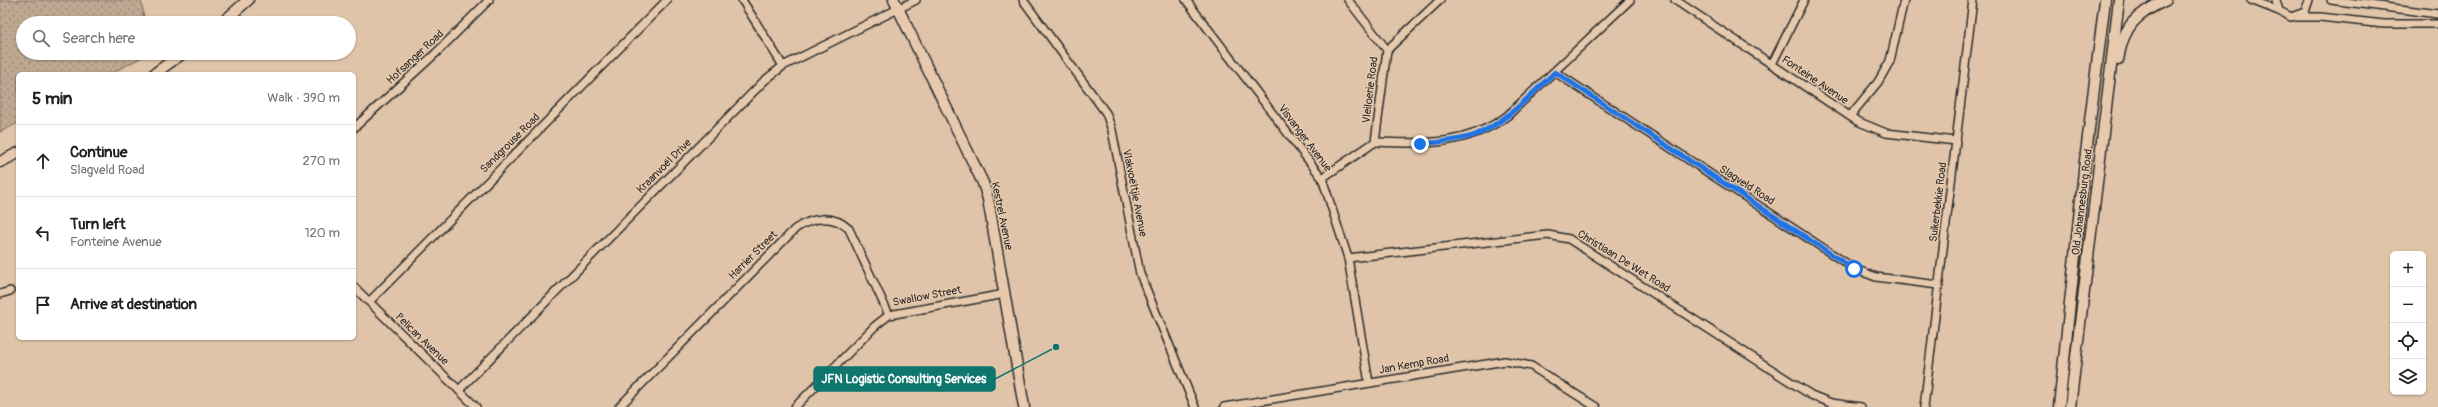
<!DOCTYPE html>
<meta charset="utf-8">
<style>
body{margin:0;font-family:Pangolin,sans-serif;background:#f6f6f6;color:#202124}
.controls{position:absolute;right:12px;bottom:12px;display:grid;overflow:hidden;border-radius:6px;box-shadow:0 1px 3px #0004}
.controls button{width:36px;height:36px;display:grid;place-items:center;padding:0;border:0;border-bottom:1px solid #e0e0e0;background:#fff;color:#202124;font:20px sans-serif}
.stop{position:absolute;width:12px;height:12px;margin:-9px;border:3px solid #1a73e8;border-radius:50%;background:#fff}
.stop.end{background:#1a73e8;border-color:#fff;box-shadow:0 1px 4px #0008}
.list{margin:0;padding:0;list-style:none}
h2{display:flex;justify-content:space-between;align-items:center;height:52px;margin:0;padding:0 16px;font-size:17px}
h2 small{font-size:13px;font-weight:400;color:#757577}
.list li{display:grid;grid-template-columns:26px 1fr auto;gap:12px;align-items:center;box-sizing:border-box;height:72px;padding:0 16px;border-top:1px solid #e0e0e0}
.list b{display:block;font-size:15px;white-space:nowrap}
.list p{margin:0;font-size:13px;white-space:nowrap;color:#757577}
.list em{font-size:13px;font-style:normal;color:#757577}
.icon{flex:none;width:22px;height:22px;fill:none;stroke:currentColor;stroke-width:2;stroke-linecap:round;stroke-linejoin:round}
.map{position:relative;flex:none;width:2438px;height:407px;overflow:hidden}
.search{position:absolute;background:#fff;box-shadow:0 1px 3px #0004;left:16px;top:16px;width:340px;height:44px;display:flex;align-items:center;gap:10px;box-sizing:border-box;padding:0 14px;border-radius:22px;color:#757577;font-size:15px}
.panel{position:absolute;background:#fff;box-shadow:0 1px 3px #0004;left:16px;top:72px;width:340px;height:268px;border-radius:6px}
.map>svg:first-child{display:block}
.grass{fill:url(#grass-dots);stroke:#746a5e}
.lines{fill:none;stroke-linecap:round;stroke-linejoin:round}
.street-casing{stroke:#2b2b2b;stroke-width:10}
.secondary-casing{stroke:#2b2b2b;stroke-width:13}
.street{stroke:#e7caae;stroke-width:7}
.secondary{stroke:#e7caae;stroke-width:10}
.route{stroke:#1a73e8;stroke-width:5}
.labels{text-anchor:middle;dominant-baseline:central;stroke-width:3;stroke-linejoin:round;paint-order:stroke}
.street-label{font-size:11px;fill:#2b2b2b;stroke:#e7caae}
.leader{fill:none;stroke:#0f766e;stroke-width:1.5}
.callout-dot{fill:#0f766e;stroke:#e7caae;stroke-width:1.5}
.callout{fill:#0f766e;stroke:#0f766e;stroke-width:1.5}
.callout-label{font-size:12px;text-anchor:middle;font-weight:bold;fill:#fff}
</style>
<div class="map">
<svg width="2438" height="407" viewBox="0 0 2438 407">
<defs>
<pattern id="grass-dots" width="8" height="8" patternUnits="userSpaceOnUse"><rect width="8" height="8" fill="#bea892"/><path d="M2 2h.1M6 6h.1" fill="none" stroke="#9b8977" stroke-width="1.8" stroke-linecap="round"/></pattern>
</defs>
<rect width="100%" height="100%" fill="#dfc4a9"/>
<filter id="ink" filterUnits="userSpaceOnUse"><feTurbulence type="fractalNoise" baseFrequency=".025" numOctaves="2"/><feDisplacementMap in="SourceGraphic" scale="8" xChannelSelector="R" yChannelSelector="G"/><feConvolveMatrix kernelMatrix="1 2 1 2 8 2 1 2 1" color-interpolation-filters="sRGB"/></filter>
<g filter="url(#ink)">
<polygon class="grass" points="0,0 141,0 145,23 23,23 23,53 150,53 110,74 18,74 18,123 0,132"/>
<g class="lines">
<g class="street-casing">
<g id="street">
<polyline points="742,0 783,66"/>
<polyline points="1023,0 1106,113 1112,130 1140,274 1195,407"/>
<polyline points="1186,0 1322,178 1348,258 1369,383"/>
<polyline points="1348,0 1387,50"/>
<polyline points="1675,0 1857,121 1886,133 1956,141"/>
<polyline points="2251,0 2279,11"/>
<polyline points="2276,0 2279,11 2291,17 2305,12 2309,0"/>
<polyline points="2331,0 2438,14"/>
<polyline points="2296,17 2320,17 2384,24 2438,24"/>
<polyline points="1772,64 1804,0"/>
<polyline points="1555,72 1855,269 1876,277 1938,285"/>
<polyline points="1850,116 1878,82 1890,61 1904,0"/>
<polyline points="354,128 436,53 489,0"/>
<path d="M 1375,142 C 1423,144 1466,146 1507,116 L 1630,0"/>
<polyline points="1322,178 1375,142 1387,50 1440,0"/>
<polyline points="1348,258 1548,235 1569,239 1811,395 1831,403 1861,407"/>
<polyline points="354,287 476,407"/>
<polyline points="0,294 10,291"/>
<polyline points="370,301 667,0"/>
<polyline points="459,390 764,81 783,66 916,0"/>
<path d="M 619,407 L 795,229 C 812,217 833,214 849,229 L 889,315"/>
<polyline points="795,407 875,326 889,315 1005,294"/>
<polyline points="1224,407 1505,361 1531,366 1596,407"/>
<polyline points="1924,407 1973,0"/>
</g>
</g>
<g class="secondary-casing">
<g id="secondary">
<polyline points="894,0 983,183 988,199 1024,407"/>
<polyline points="222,23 248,0"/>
<path d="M 2118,60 C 2123,26 2136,14 2166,0"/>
<polyline points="154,74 183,53"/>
<polyline points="0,162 18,153"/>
<polyline points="2059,407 2085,161 2105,0"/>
<polyline points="2070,407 2119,0"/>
</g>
</g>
<use href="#street" class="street"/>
<use href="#secondary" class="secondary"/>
</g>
</g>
<g class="lines" filter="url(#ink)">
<path class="route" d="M 1420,144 C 1439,142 1458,141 1475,135 C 1506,123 1531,94 1555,72 L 1854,269"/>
</g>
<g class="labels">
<g class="street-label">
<text transform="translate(415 57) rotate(-43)">Hofsanger Road</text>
<text transform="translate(1815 80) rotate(34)">Fonteine Avenue</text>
<text transform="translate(1370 90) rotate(-83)">Vleiloerie Road</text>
<text transform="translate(1305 138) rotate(53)">Visvanger Avenue</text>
<text transform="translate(510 143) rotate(-45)">Sandgrouse Road</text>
<text transform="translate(664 166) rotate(-45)">Kraanvoël Drive</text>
<text transform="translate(1747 185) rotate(33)">Slagveld Road</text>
<text transform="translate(1135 193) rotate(79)">Vlakvoëltjie Avenue</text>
<text transform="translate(1938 202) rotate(-83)">Suikerbekkie Road</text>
<text transform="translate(2082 202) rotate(-83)">Old Johannesburg Road</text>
<text transform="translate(1002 216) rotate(78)">Kestrel Avenue</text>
<text transform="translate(753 255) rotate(-45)">Harrier Street</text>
<text transform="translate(1624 261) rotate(32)">Christiaan De Wet Road</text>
<text transform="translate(927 296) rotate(-11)">Swallow Street</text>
<text transform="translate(422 339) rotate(44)">Pelican Avenue</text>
<text transform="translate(1414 364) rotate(-10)">Jan Kemp Road</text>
</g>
</g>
<path class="leader" d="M1056 347L995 379"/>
<circle class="callout-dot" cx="1056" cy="347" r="4"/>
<rect class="callout" x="814" y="367" width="181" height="24" rx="4"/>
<g class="callout-label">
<text x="904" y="383">JFN Logistic Consulting Services</text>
</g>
</svg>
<div class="controls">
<button>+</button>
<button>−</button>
<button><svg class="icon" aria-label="locate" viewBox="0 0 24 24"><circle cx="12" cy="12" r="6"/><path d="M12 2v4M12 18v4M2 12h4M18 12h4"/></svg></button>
<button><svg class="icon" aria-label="layers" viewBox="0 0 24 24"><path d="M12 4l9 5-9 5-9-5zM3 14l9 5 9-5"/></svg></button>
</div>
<div class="stop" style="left:1854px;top:269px"></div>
<div class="stop end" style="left:1420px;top:144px"></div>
<div class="search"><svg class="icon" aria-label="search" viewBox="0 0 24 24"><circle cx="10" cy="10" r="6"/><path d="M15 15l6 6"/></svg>Search here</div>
<section class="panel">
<h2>5 min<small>Walk · 390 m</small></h2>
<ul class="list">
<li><svg class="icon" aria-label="ahead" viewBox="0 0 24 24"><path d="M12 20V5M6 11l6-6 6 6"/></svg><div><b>Continue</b><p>Slagveld Road</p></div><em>270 m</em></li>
<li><svg class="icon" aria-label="left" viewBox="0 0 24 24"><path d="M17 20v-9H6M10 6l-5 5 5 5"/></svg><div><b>Turn left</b><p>Fonteine Avenue</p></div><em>120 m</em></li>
<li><svg class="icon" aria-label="arrive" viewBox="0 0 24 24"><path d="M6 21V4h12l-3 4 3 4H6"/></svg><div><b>Arrive at destination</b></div></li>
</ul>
</section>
</div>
